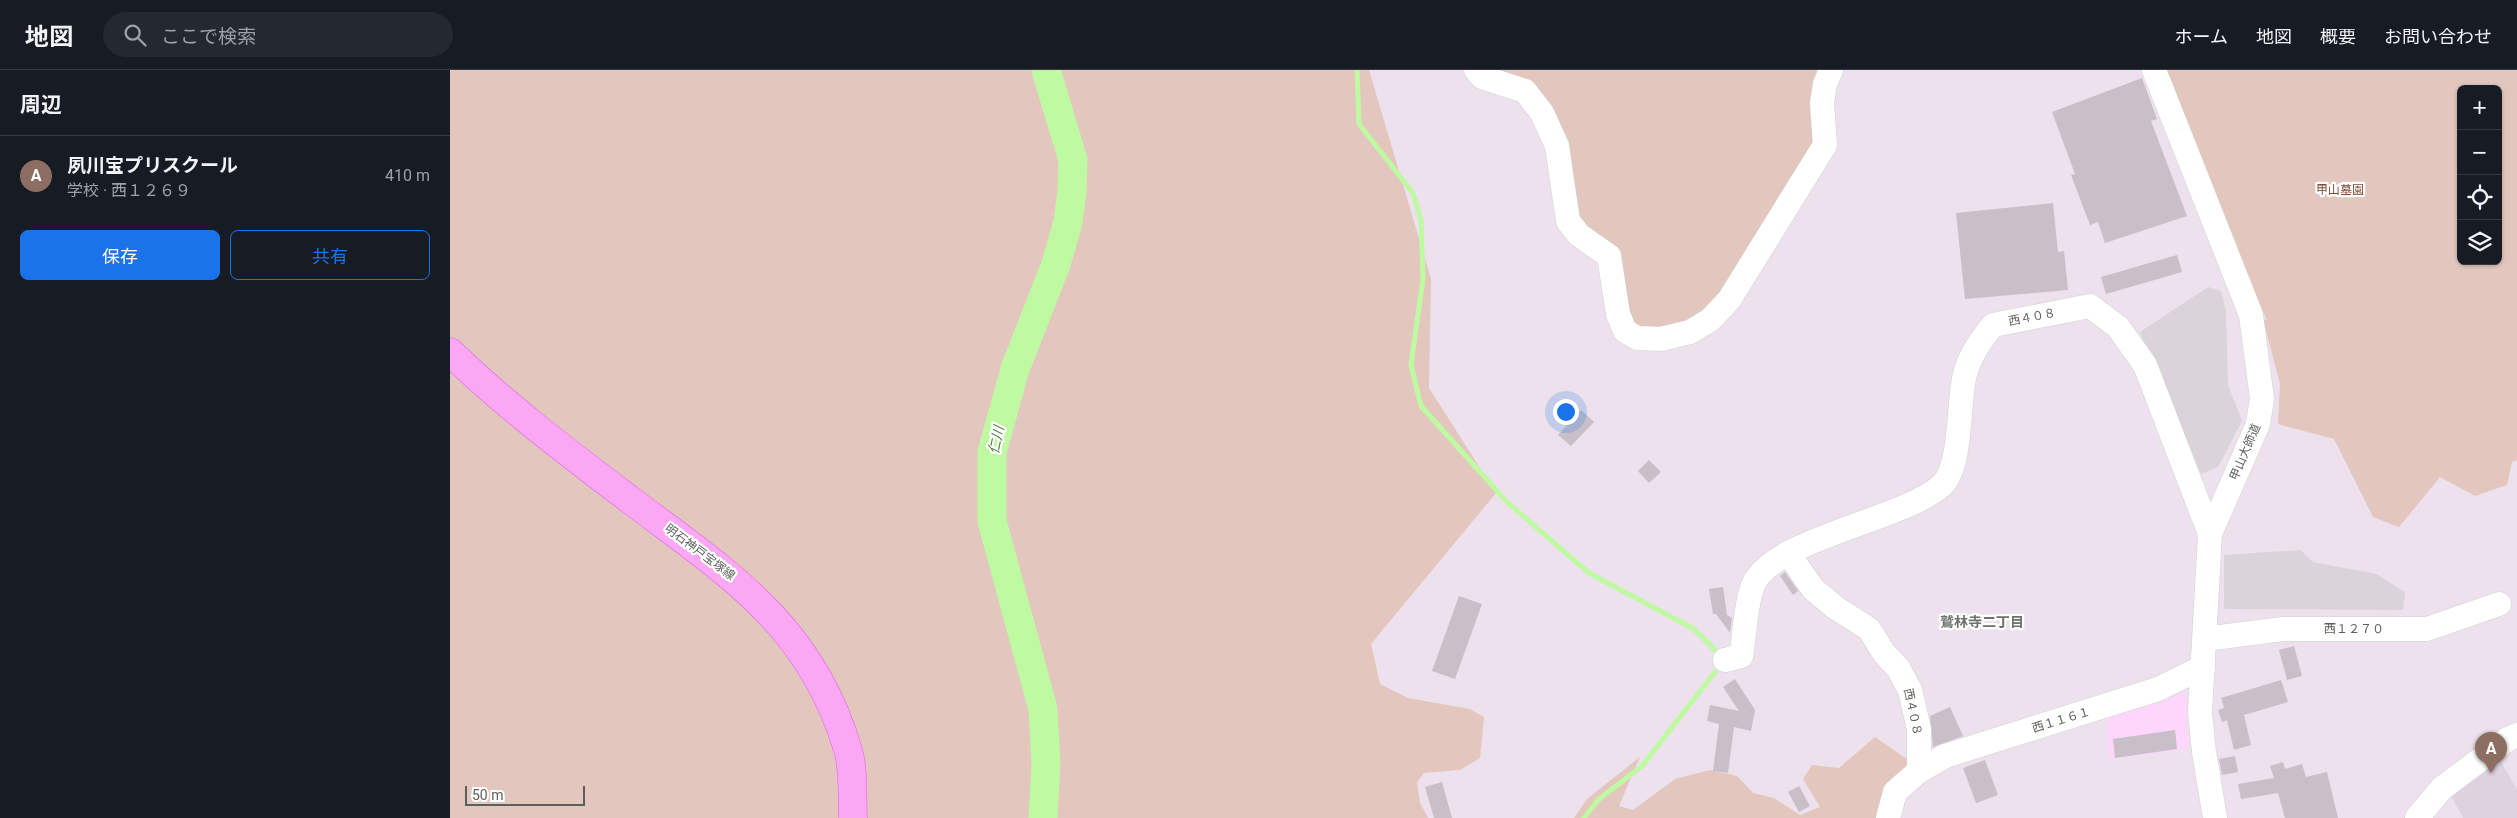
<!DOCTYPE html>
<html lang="ja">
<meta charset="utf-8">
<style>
body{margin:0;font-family:Roboto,"Noto Sans JP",sans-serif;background:#242831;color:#f1f3f6}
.controls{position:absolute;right:15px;top:15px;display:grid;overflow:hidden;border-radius:8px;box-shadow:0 1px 4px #0004}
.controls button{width:45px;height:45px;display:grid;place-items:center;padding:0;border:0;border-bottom:1px solid #363941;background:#171b24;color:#f1f3f6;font:25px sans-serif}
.scale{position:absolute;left:15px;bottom:12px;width:120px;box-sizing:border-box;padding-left:5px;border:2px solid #5b615a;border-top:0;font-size:14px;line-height:18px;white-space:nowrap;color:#5b615a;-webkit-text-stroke:4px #fff;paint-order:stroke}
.you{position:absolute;left:1115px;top:341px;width:18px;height:18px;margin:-12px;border:4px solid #fff;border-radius:50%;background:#1a73e8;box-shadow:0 0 0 8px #1a73e833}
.badge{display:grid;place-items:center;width:32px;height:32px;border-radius:50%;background:#1a73e8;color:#fff;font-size:16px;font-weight:700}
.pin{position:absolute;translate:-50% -41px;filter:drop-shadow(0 1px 2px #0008)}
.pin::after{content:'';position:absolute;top:26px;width:18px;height:15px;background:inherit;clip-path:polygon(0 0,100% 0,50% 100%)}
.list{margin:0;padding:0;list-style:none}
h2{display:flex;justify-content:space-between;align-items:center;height:65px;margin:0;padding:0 20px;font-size:21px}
h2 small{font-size:16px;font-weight:400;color:#9ea1a6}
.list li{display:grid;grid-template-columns:32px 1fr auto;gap:15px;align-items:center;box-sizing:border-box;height:80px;padding:0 20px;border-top:1px solid #363941}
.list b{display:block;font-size:19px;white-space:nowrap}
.list p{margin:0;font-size:16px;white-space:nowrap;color:#9ea1a6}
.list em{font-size:16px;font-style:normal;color:#9ea1a6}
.actions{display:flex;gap:10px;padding:15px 20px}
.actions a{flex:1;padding:11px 0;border:1px solid #1a73e8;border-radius:8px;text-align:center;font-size:18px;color:#1a73e8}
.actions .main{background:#1a73e8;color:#fff}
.icon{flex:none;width:28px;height:28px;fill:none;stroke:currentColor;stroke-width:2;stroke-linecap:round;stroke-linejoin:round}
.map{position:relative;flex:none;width:2067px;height:748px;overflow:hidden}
header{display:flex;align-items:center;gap:30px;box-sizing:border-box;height:70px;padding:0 25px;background:#171b24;border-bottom:1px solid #363941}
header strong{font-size:24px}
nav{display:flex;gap:28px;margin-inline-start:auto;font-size:18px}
.search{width:350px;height:45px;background:#242831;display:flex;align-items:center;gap:12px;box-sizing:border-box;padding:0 18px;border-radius:28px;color:#9ea1a6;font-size:19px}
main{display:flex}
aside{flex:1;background:#171b24}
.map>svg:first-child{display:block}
.commercial{fill:#fcd6fb}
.industrial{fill:#dad4da}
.education{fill:#ded2df}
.green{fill:#e3c7be;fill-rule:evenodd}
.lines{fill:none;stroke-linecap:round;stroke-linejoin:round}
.stream{stroke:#bffaa3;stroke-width:5}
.river{stroke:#bffaa3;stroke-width:29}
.building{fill:#c8bfc9}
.minor-casing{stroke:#cfd5cf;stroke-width:25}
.major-casing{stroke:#e35ce9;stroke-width:29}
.minor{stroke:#fff;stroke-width:24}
.major{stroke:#faa7f4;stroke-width:28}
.labels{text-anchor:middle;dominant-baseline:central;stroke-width:4.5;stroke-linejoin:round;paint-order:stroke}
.park-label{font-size:12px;fill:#814d38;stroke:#fff}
.street-label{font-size:12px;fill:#5b615a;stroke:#fff}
.water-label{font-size:14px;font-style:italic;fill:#478034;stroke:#fff}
.neighbourhood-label{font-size:14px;font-weight:bold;fill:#6d736b;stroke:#fff}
</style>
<header>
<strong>地図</strong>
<div class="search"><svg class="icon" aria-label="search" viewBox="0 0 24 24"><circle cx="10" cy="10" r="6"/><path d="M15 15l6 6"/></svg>ここで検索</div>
<nav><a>ホーム</a><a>地図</a><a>概要</a><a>お問い合わせ</a></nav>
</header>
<main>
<aside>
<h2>周辺<small></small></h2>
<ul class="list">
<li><span class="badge" style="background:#8d6e63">A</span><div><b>夙川宝プリスクール</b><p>学校 · 西１２６９</p></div><em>410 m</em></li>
</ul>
<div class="actions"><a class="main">保存</a><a>共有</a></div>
</aside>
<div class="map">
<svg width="2067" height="748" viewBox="0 0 2067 748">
<rect width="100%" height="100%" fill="#ece1ec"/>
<polygon class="commercial" points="1736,622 1739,679 1659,689 1656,645"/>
<g class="industrial">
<polygon points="1758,217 1771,221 1776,241 1778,315 1792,351 1768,397 1751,404 1690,262"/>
<polygon points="1851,480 1863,492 1926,504 1955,522 1953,540 1774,539 1774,485"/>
</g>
<polygon class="education" points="2048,687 2067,719 2067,748 2013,748 1998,720"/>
<g class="green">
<polygon points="0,0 919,0 981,209 979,318 1046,423 921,574 930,614 958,628 1020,639 1034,647 1030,688 1010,700 974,703 967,712 970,733 978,748 0,748"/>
<polygon points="1034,0 1376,0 1367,75 1276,225 1238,255 1188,262 1133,161 1097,39"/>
<path d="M 1715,0 L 2067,0 L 2067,390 L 2062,392 L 2057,415 L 2025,426 L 1990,407 L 1949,457 L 1923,447 L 1884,369 L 1828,354 L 1830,314 L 1813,249 L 1817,250 L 1794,204 ZM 2011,19 L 2048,19 L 2048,191 L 2011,191 Z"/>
<polygon points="1425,667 1464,694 1429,748 1124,748 1137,729 1190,687 1169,736 1183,740 1225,709 1260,700 1287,706 1303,723 1324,728 1350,745 1370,737 1353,709 1362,695 1389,698"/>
</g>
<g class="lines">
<g class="stream">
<polyline points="907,0 909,54 963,123 971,150 973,209 961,295 971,336 1057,432 1139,503 1244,559 1268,583"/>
<polyline points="1134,748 1148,730 1192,696 1265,602"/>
</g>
<polyline class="river" points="593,748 596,693 593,639 542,451 542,382 565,299 606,194 618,152 622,121 623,90 596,0"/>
</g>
<g class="building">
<polygon points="1692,8 1707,49 1701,51 1737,146 1655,173 1648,152 1640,155 1621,105 1625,104 1602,42"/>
<polygon points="1603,133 1608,182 1614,181 1618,220 1515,229 1506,143"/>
<polygon points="1727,185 1732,202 1656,224 1651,207"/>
<polygon points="1131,340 1144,352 1121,376 1108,365"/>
<polygon points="1199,390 1211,402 1199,413 1188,401"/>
<polygon points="1335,502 1348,521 1343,525 1330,506"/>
<polygon points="1273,517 1277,545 1282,548 1280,563 1266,544 1263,544 1259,519"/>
<polygon points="1009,526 1032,534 1005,609 982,601"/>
<polygon points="1844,576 1852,606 1837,610 1829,580"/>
<polygon points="1285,609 1305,640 1301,661 1284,657 1278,703 1263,701 1269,654 1257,651 1260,635 1289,641 1273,617"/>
<polygon points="1831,610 1838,632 1794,645 1801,675 1784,680 1777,650 1772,652 1768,640 1774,638 1771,628"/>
<polygon points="1500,637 1513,666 1483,677 1480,646"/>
<polygon points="1725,660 1727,679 1665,688 1663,669"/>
<polygon points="1785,686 1788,702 1772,705 1769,689"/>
<polygon points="1535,690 1548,725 1526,733 1513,698"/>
<polygon points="1833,692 1835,699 1852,694 1856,707 1877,702 1888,748 1835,748 1828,723 1791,729 1788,714 1824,708 1820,696"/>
<polygon points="992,712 1002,748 984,748 975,717"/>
<polygon points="1349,716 1360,736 1349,742 1338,722"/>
</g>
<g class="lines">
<g class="minor-casing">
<g id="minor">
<polyline points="1026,0 1032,7 1075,21 1092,43 1107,76 1118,151 1129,165 1159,186 1168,244 1175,261 1187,268 1211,269 1240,262 1260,250 1279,230 1375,75 1372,33 1375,14 1381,0"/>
<polyline points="1704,0 1801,245 1812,329 1808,354 1760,464 1750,642 1754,682 1765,748"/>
<polyline points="1338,483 1363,519 1386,538 1419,559 1434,583 1448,598 1460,620 1469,659 1469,701 1445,722 1438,748"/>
<polyline points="1755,569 1833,559 1977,559 2049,534"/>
<path d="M 1275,590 L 1291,586 C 1295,564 1295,539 1302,518 C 1317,469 1453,451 1492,415 C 1512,397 1508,330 1515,304 C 1520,285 1531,270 1543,255 L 1640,236 L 1668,257 L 1695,295 L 1760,464"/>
<polyline points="1469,701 1495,686 1708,619 1753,597"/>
<polyline points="1967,748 1992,718 2058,669 2067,665"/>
</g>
</g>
<g class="major-casing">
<path id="major" d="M 0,282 C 56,336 117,382 179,429 C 277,503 361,554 398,680 C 404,700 402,727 403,748"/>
</g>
<use href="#minor" class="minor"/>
<use href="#major" class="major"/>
</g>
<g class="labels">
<g class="park-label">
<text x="1890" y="120">甲山墓園</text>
</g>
<g class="street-label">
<text transform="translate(1582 247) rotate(-11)">西４０８</text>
<text transform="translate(1795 382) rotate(-67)">甲山大師道</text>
<text transform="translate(250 482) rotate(37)">明石神戸宝塚線</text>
<text x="1904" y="559">西１２７０</text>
<text transform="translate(1463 642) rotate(78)">西４０８</text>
<text transform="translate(1611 650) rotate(-17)">西１１６１</text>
</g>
<g class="water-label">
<text transform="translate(546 370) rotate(-78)">仁川</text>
</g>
<g class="neighbourhood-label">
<text x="1532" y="552">鷲林寺二丁目</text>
</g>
</g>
</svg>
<div class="controls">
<button>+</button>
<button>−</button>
<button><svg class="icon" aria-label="locate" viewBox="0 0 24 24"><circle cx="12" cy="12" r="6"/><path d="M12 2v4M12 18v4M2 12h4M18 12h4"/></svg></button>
<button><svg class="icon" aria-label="layers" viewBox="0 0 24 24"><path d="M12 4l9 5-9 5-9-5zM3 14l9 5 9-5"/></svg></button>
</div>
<div class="scale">50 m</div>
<div class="you"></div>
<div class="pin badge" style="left:2041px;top:703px;background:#8d6e63">A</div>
</div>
</main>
